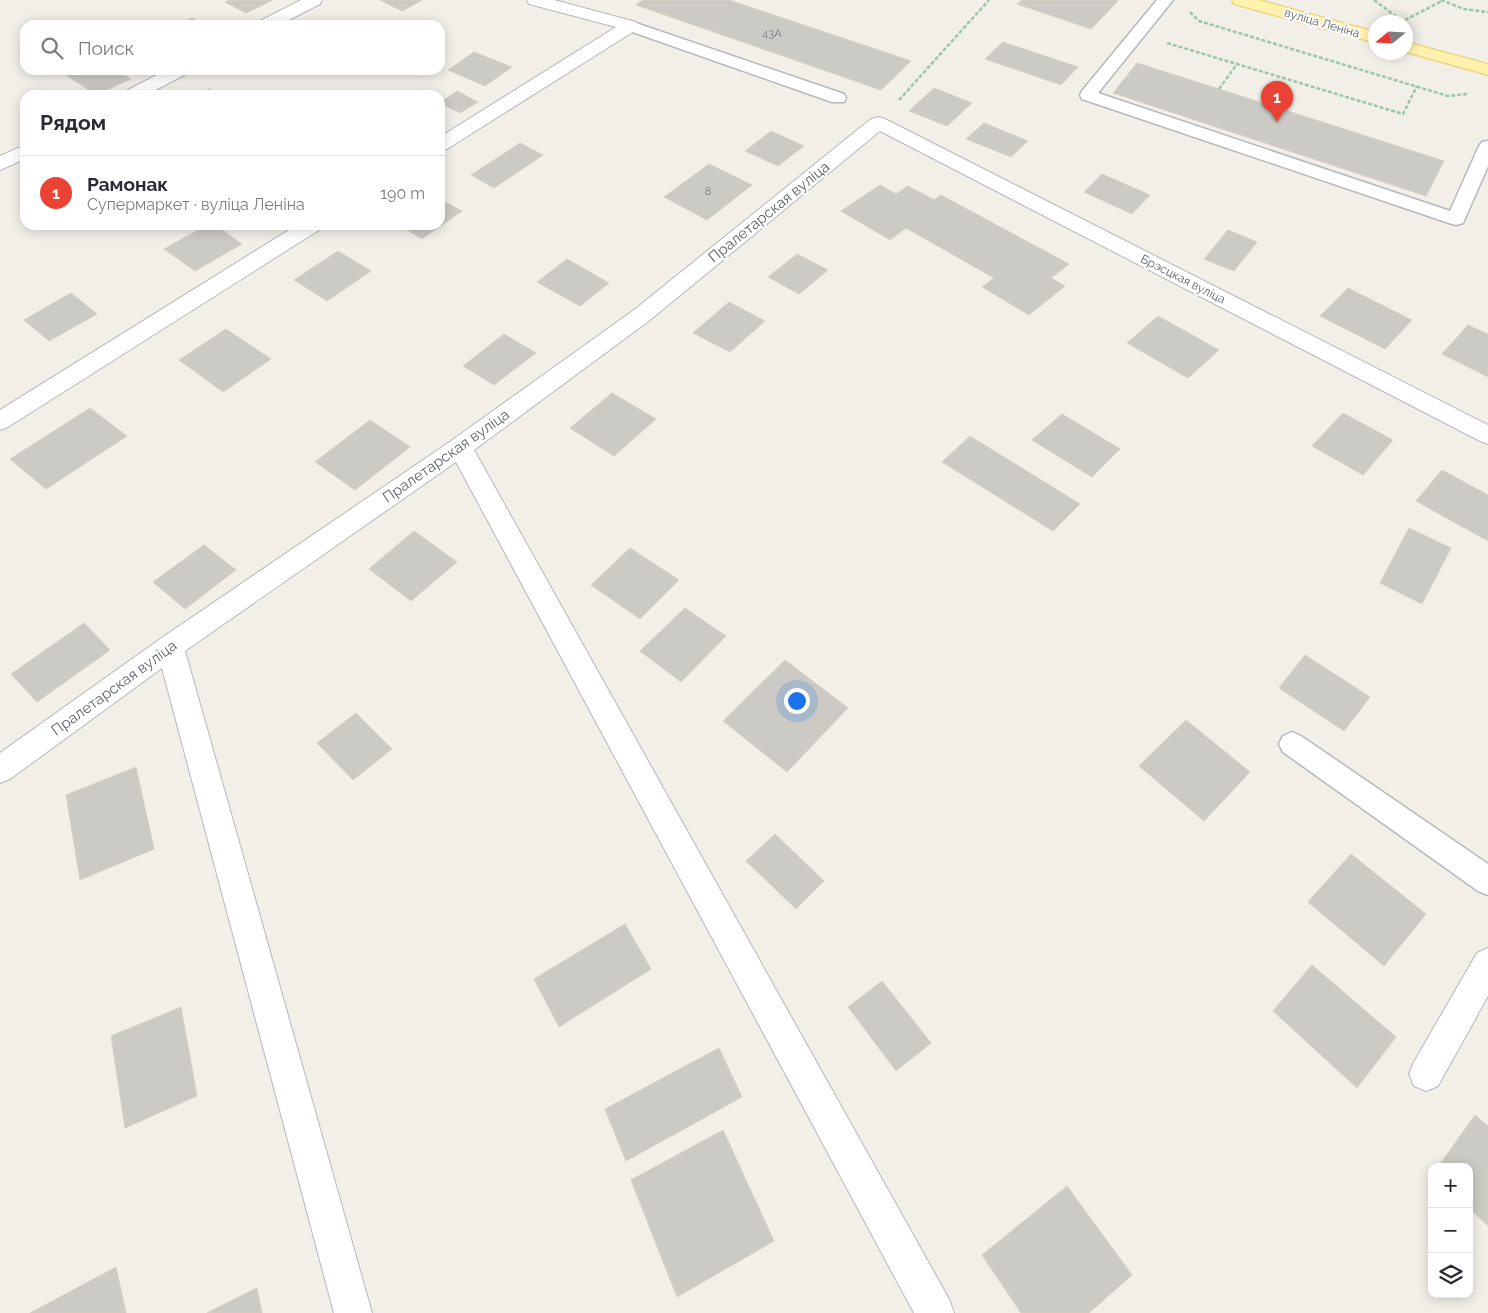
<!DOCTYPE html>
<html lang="ru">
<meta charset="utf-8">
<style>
body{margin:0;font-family:Raleway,sans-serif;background:#f2f2f3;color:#2b2b33}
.controls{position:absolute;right:15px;bottom:15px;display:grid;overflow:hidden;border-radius:10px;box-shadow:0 2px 12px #0003}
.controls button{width:45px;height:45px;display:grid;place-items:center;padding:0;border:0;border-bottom:1px solid #e1e1e2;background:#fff;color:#2b2b33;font:25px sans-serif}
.compass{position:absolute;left:1368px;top:15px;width:45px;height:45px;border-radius:50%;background:#fff;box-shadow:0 2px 12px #0003;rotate:252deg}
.you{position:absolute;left:796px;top:700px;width:18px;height:18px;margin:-12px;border:4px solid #fff;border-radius:50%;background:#1a73e8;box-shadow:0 0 0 8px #1a73e833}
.badge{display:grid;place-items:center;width:32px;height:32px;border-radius:50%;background:#ea4335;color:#fff;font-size:16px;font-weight:700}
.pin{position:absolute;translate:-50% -41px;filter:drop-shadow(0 1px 2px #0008)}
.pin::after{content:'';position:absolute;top:26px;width:18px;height:15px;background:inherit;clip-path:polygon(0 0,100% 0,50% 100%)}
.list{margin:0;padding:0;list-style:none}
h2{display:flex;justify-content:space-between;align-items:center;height:65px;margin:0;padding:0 20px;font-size:21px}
h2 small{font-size:16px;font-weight:400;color:#7c7c81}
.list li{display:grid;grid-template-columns:32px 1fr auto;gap:15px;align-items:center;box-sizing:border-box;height:75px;padding:0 20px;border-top:1px solid #e1e1e2}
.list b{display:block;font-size:19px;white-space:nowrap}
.list p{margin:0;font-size:16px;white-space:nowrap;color:#7c7c81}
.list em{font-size:16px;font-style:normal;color:#7c7c81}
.icon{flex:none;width:28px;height:28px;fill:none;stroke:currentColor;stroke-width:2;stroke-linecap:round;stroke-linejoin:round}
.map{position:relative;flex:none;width:1488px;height:1313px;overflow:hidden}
.search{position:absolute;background:#fff;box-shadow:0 2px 12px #0003;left:20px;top:20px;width:425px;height:55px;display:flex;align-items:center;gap:12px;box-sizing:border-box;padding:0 18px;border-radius:15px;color:#7c7c81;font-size:19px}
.panel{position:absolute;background:#fff;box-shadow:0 2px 12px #0003;left:20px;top:90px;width:425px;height:140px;border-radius:15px}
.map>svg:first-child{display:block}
.building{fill:#cccac5;stroke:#d6d1c6}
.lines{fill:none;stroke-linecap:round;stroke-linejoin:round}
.service-casing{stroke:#b5b8bc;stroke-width:3}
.minor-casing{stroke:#b5b8bc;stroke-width:2}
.primary-casing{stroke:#f2c960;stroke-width:2}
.path{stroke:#9cc7a9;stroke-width:2.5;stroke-dasharray:4 2;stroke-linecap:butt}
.service{fill:#fff;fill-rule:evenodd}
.minor{fill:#fff;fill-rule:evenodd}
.primary{fill:#fff2af;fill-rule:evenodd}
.labels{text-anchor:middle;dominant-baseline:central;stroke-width:4;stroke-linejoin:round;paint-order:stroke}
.far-number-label{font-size:11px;fill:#7a7d7f}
.far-street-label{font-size:12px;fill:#5f6368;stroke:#fff}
.street-label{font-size:15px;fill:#5f6368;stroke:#fff}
</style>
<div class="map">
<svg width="1488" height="1313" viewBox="0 0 1488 1313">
<rect width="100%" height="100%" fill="#f1efe8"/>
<g class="building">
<polygon points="229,0 273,0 246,13 225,2"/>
<polygon points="380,0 422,0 402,11"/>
<polygon points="642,0 729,0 911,61 881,90 636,5"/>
<polygon points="1022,0 1113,0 1118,1 1091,29 1017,4"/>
<polygon points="192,18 204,25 176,25"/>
<polygon points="1003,42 1078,67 1061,85 985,59"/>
<polygon points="474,52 512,67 485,86 448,70"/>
<polygon points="1137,63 1219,89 1444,161 1426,196 1113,93"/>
<polygon points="59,70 117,70 131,79 96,95"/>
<polygon points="934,88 972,103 947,126 909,111"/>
<polygon points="209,89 219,95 197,95"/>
<polygon points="457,91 478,102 460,113 440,103"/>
<polygon points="984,123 1028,141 1011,157 966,139"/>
<polygon points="771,131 804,146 778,166 745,151"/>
<polygon points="520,143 543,155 494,188 471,175"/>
<polygon points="709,164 752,185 707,220 664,197"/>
<polygon points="1102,174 1150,195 1132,214 1084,192"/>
<polygon points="880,185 896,194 908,186 934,200 941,195 1069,264 1051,278 1065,286 1029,315 982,287 994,278 906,228 890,240 841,211"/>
<polygon points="440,199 462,211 422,239 399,225 440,225"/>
<polygon points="207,225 215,225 242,244 195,271 164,249"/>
<polygon points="1228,230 1257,242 1234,271 1204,259"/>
<polygon points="338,251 371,271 327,301 294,280"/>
<polygon points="797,254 828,270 799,294 768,277"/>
<polygon points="567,259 609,283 580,306 537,282"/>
<polygon points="1348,288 1412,320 1385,349 1320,316"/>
<polygon points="71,293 97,314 49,341 24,320"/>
<polygon points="729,302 765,321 730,352 693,333"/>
<polygon points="1158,316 1219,350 1188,378 1127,343"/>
<polygon points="1468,325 1488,334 1488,377 1442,354"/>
<polygon points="226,329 271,359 223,392 179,360"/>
<polygon points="504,334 536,353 494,385 463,366"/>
<polygon points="612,393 656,419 614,456 570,428"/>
<polygon points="90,408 127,436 46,489 10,459"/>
<polygon points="1343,413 1393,440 1363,475 1312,446"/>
<polygon points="1062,414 1120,449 1092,477 1032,440"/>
<polygon points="370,420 410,447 355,490 315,462"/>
<polygon points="970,436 1080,504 1053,531 942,462"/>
<polygon points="1442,470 1488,495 1488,541 1416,501"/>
<polygon points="1409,528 1451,548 1422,604 1380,583"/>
<polygon points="414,531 457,562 411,601 369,569"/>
<polygon points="204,545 236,570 185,609 153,582"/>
<polygon points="630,548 679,580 640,619 591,585"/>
<polygon points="685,608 726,636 681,682 640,651"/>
<polygon points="84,623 110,650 37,702 11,674"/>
<polygon points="1305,655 1370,697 1344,731 1279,688"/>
<polygon points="785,660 848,708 787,772 723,721"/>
<polygon points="356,713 392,749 353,780 317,743"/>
<polygon points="1186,720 1250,772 1204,821 1139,766"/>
<polygon points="136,767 154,849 80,880 66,795"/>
<polygon points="775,834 824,881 796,909 746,861"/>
<polygon points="1351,854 1426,914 1384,966 1308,902"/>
<polygon points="625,924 651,969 559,1027 534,979"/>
<polygon points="1312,965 1396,1037 1357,1088 1273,1011"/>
<polygon points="882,981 931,1043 896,1071 848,1007"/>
<polygon points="181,1007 197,1096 125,1128 111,1036"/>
<polygon points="719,1048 742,1097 626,1161 605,1109"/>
<polygon points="1475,1115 1488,1126 1488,1226 1469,1208 1469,1167 1438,1167"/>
<polygon points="723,1130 774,1241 677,1297 631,1180"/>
<polygon points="1067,1186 1132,1275 1089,1313 1021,1313 982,1255"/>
<polygon points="116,1267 126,1313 30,1313"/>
<polygon points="257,1288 262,1313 207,1313"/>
</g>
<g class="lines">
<g class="service-casing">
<g id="service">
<polygon points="1157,0 1173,0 1098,93 1450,211 1479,146 1482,142 1488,141 1488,166 1463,223 1456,225 1449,223 1082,99 1080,95 1082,91"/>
<polygon points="630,21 844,94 846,98 844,102 832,102 624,29 622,26 624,23"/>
<polygon points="1292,732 1301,736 1488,864 1488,895 1478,891 1283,752 1279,744 1283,736"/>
</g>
</g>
<g class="minor-casing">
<g id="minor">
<polygon points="301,0 322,0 320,4 279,25 257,25 260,21"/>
<polygon points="527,0 554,0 636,22 639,26 636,30 447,149 440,151 440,137 616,27 529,4"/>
<polygon points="166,70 189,70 186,74 146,95 123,95 126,91"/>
<polygon points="878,117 885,119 1488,425 1488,444 1480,441 880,131 650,320 474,450 949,1299 954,1313 914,1313 456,462 185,651 372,1313 334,1313 162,668 10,779 0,783 0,753 160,639 451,441 634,310 871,119"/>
<polygon points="25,145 25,159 0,170 0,156"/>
<polygon points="297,225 322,225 319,230 8,427 0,430 0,410"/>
<polygon points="1488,948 1488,996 1438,1086 1426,1091 1414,1086 1409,1074 1414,1062 1477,953"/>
</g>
</g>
<g class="primary-casing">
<g id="primary">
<polygon points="1232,0 1259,0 1376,32 1376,43 1234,4"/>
<polygon points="1406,42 1488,64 1488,75 1406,52"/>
</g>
</g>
<g class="path">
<polyline points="1374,0 1398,18"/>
<polyline points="1441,0 1464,9 1488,12"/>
<polyline points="1190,12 1199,21 1448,96 1467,94"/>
<polyline points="1405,20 1442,1"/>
<polyline points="1167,43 1403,114 1417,86"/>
<polyline points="1219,89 1237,64"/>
<polyline points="899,100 989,0"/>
</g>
<use href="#service" class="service"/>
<use href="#minor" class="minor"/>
<use href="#primary" class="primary"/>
</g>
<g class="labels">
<g class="far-number-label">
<text x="772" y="33">43А</text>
<text x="708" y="191">8</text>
</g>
<g class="far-street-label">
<text transform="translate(1322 23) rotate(16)">вуліца Леніна</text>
<text transform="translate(1183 279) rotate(27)">Брэсцкая вуліца</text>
</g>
<g class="street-label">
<text transform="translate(769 212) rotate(-39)">Пралетарская вуліца</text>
<text transform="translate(446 456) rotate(-35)">Пралетарская вуліца</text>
<text transform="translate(114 688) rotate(-36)">Пралетарская вуліца</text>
</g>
</g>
</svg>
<div class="controls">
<button>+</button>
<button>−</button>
<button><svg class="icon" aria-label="layers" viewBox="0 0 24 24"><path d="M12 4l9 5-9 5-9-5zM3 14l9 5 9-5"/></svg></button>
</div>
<svg class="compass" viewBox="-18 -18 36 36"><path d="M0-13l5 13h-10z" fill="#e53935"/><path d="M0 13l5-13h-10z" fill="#7c7c81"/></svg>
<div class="you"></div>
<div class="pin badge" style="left:1277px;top:122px">1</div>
<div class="search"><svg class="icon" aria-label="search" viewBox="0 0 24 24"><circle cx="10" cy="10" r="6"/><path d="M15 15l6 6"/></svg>Поиск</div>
<section class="panel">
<h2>Рядом<small></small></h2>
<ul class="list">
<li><span class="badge">1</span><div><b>Рамонак</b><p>Супермаркет · вуліца Леніна</p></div><em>190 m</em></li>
</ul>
</section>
</div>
